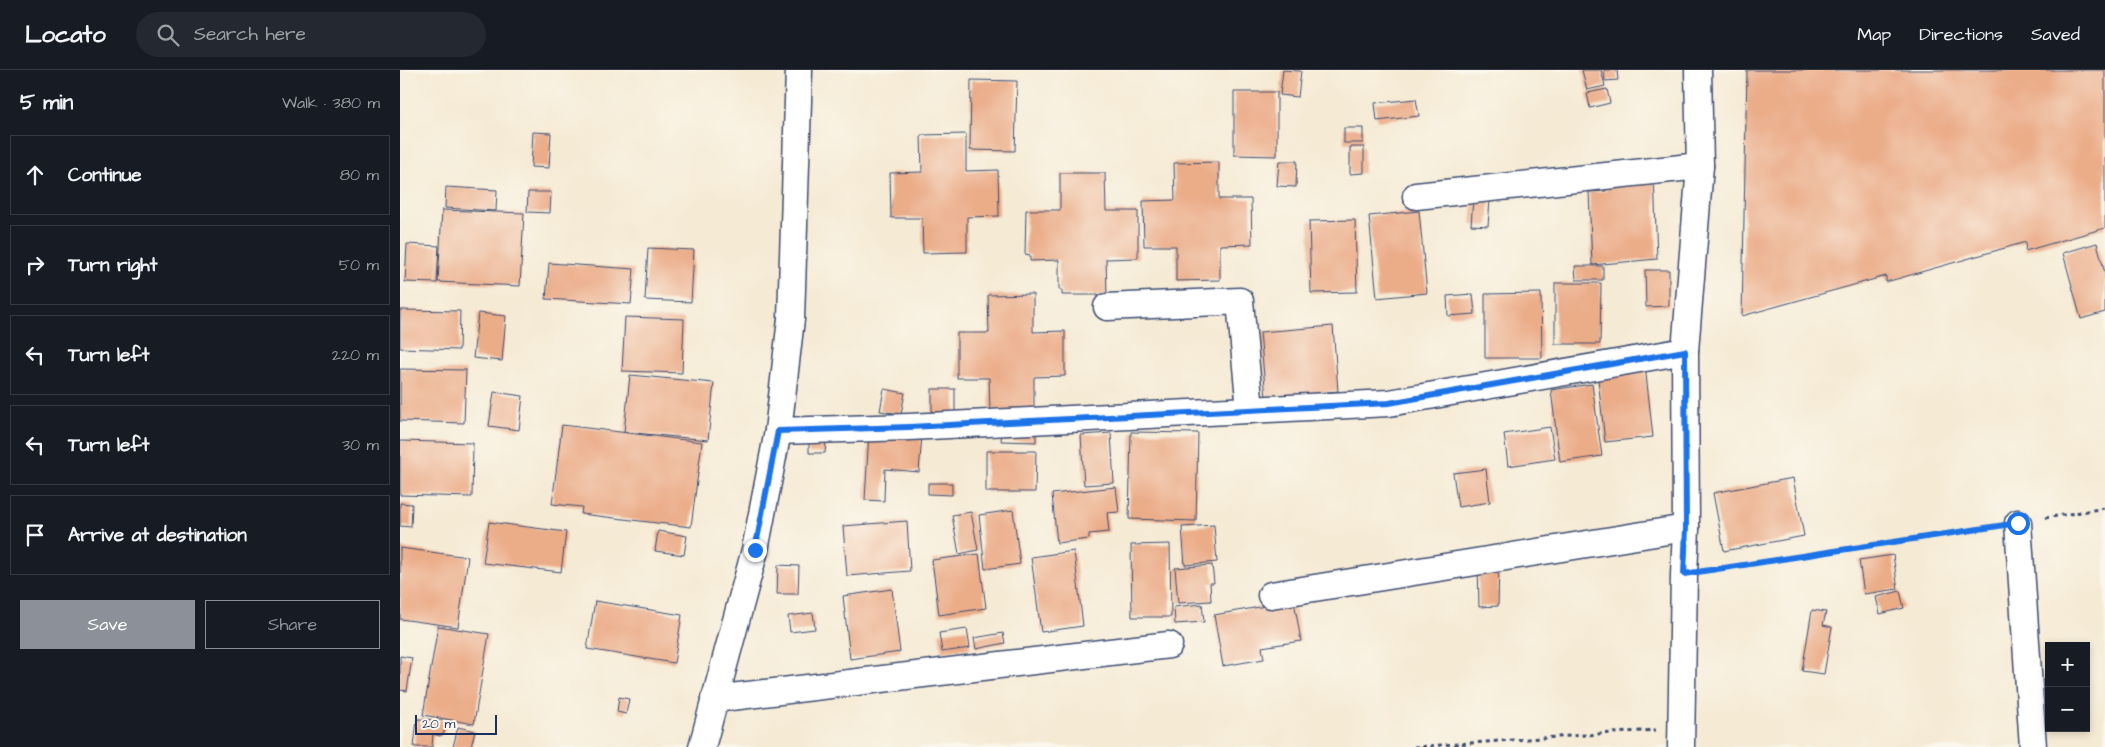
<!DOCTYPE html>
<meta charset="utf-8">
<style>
body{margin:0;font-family:"Architects Daughter",sans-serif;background:#242831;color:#f1f3f6}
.controls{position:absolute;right:15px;bottom:15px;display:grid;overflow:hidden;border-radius:0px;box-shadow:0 2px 8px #0003}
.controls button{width:45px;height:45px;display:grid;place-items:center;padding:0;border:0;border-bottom:1px solid #363941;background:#171b24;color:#f1f3f6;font:25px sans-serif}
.scale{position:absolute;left:15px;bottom:12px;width:82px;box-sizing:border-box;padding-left:5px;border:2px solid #1b2f5e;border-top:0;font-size:14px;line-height:18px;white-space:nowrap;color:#1b2f5e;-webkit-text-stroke:4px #fbf7ec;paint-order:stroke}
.stop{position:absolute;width:15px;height:15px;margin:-11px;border:4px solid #1a73e8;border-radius:50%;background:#fff}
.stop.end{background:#1a73e8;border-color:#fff;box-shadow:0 1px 5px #0008}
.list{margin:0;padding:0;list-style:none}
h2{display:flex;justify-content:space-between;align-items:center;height:65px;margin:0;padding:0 20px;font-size:21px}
h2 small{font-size:16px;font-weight:400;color:#9ea1a6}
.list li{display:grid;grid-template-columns:32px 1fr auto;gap:15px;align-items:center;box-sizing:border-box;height:80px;margin:0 10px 10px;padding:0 10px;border:1px solid #363941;border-radius:0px}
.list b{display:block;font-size:19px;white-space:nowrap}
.list em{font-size:16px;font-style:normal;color:#9ea1a6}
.actions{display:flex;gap:10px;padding:15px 20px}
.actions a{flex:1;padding:11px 0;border:1px solid #8c9099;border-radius:0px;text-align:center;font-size:18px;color:#8c9099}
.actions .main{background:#8c9099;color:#fff}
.icon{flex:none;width:28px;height:28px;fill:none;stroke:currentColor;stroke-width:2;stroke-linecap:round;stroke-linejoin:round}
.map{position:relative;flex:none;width:1705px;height:677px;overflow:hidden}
header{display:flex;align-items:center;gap:30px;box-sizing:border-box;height:70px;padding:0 25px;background:#171b24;border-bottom:1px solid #363941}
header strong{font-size:24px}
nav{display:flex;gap:28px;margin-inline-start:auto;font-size:18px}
.search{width:350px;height:45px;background:#242831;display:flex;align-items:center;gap:12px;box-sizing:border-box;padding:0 18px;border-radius:28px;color:#9ea1a6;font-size:19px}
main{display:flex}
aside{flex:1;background:#171b24}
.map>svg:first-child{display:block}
.building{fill:#ebac88}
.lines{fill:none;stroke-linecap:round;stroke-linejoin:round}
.minor-casing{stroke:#3c4b70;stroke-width:29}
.path{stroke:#3c4b70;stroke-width:3;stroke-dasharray:4 4;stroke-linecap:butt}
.minor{stroke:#fff;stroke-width:26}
.route{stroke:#1a73e8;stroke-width:6}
</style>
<header>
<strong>Locato</strong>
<div class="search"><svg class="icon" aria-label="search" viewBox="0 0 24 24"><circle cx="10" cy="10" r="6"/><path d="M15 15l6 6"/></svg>Search here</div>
<nav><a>Map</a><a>Directions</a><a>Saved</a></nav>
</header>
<main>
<aside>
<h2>5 min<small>Walk · 380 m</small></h2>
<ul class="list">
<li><svg class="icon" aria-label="ahead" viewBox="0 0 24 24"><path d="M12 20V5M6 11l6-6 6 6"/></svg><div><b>Continue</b></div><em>80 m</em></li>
<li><svg class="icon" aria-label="right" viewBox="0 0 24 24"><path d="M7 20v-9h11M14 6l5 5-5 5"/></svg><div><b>Turn right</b></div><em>50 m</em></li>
<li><svg class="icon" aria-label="left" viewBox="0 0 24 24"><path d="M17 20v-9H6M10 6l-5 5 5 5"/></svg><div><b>Turn left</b></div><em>220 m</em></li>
<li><svg class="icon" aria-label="left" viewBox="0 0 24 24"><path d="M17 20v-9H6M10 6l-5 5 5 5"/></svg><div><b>Turn left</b></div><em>30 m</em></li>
<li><svg class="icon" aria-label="arrive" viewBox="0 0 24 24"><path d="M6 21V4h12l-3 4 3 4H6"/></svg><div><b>Arrive at destination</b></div></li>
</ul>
<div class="actions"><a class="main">Save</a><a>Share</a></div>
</aside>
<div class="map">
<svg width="1705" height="677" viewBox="0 0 1705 677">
<rect width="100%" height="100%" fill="#fbf7ec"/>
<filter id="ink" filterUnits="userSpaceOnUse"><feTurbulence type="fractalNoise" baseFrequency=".02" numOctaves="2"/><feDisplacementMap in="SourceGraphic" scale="10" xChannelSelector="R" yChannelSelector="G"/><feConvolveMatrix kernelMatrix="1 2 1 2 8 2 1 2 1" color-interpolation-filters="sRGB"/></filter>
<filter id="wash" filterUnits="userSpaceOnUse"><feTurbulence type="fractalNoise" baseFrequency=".0096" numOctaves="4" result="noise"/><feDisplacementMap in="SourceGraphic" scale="20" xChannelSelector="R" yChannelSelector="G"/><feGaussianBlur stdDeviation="1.12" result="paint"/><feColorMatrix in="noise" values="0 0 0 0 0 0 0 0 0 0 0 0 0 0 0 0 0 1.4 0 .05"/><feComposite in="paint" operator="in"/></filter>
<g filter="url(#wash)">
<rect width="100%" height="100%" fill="#f5ead4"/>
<g id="blocks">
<g class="building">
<polygon points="883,0 901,1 898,27 880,25"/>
<polygon points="1182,0 1201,0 1205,16 1187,20"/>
<polygon points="1204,0 1217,0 1218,10 1205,11"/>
<polygon points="1347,0 1705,0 1705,158 1625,181 1626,172 1486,212 1486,206 1342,246"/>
<polygon points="571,10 617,11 615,81 570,80"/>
<polygon points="1207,19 1210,33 1190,38 1187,23"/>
<polygon points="834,22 877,22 877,86 834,85"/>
<polygon points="1016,29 1019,46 977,51 975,33"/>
<rect x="944" y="58" width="19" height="15"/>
<polygon points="133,62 151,63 149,98 131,97"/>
<polygon points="566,64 566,101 598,100 599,146 567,147 567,182 523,183 522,148 491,148 490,103 522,102 521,65"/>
<polygon points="950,77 964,77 964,103 950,104"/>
<polygon points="879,91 897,91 896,117 877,116"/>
<polygon points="819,92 819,129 851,129 852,174 820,175 820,210 776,211 776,176 744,176 743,131 775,130 774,93"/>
<polygon points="660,103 705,103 706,141 738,141 738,188 706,189 707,225 662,225 662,220 659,220 659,190 630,191 630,185 625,184 626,140 660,140"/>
<polygon points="1254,104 1257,189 1192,195 1189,122 1206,121 1206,111"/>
<polygon points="46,117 97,120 96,141 45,138"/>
<polygon points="128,122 151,122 150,143 127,142"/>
<polygon points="1073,129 1090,130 1088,156 1071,155"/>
<polygon points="42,140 124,143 120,216 38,212"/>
<polygon points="1019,141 1027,223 977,228 969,146"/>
<polygon points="955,150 957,222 911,223 909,151"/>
<polygon points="1697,173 1705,203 1705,242 1681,249 1663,183"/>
<polygon points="7,174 39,176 37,213 5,212"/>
<polygon points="248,178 294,180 291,232 245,230"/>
<polygon points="149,193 234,199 231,234 146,229"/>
<polygon points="1175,196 1203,196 1203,210 1176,210"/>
<polygon points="1245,200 1269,200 1269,236 1246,237"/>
<polygon points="1155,213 1201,213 1200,274 1155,274"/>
<polygon points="1141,223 1142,288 1085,288 1085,224"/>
<polygon points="633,224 633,262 665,261 665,306 634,307 634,342 590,343 589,308 557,308 557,263 589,263 588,225"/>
<polygon points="1073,224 1075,244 1048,246 1047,226"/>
<polygon points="0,240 60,241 59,280 0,278"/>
<polygon points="78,243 106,246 102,291 73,288"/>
<polygon points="225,247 284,249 282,303 222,301"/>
<polygon points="933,256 938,321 866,328 860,262"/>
<polygon points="1245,295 1253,367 1205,372 1197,300"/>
<polygon points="0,299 66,300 64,353 0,351"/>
<polygon points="230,305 314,313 308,370 224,362"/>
<polygon points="1192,314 1202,386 1160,392 1151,320"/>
<polygon points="484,319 505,323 501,344 480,341"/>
<rect x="532" y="319" width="23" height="25"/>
<polygon points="94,322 123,326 119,360 89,356"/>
<polygon points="162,355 302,372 291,457 181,444 182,437 152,434"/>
<polygon points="1150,357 1155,389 1108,396 1104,364"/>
<polygon points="602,358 636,358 636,372 601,371"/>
<polygon points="469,362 522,366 519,402 485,399 484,431 465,430"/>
<polygon points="731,362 798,363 796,451 729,449"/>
<polygon points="711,363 714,413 684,415 681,365"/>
<polygon points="0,371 73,373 72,427 0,425"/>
<polygon points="409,371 426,371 425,383 409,383"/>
<polygon points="586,381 636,381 635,422 586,422"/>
<polygon points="1086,399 1090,432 1058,437 1053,403"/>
<polygon points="1393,408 1404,466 1324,481 1313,423"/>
<polygon points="528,413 552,413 552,425 528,424"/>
<polygon points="716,417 719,442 707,443 709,462 689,464 689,469 657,473 652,424"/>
<polygon points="0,433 12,434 11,457 0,456"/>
<polygon points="613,440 620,494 585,499 579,445"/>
<polygon points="571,442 578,480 559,484 552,445"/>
<polygon points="507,451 510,501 447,506 443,456"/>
<polygon points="89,452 166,462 161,502 83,493"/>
<polygon points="814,455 817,492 785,495 782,457"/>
<polygon points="258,461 287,466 284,485 255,481"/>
<polygon points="770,474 771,547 732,547 731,475"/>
<polygon points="0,478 68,487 58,557 0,549"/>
<polygon points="674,481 683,556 641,562 631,487"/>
<polygon points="579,484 586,538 539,545 532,490"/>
<polygon points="1493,485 1498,519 1464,524 1459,490"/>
<polygon points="1099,493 1098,536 1079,537 1078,494"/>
<polygon points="378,495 399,496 398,524 377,524"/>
<polygon points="812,495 814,513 810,513 811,531 778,533 775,498"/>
<polygon points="492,519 500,582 450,589 443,526"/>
<polygon points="1500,521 1504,538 1480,544 1476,527"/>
<polygon points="195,531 282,545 274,593 187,579"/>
<polygon points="894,531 901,571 862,577 864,589 823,596 814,545"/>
<polygon points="802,534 804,552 775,554 774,537"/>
<polygon points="1412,540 1426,542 1423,555 1432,557 1424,604 1402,601"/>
<polygon points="413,543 415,559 390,562 388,546"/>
<polygon points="38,556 89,564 74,654 23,645"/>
<polygon points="567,559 570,578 542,582 539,563"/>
<polygon points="603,563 605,573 576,579 574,568"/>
<polygon points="0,586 12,588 7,621 0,620"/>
<polygon points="219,627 229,629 226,644 217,642"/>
<polygon points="17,649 41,650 45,653 44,663 40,666 33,664 32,677 14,677"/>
<polygon points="58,657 75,661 71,677 53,677"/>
</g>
</g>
</g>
<g filter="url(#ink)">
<use href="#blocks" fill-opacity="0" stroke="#3c4b70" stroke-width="1"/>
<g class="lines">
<g class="minor-casing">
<g id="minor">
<polyline points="1016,126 1300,96"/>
<polyline points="707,237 840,231 850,340"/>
<polyline points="378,361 509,357 989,333 1285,281"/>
<polyline points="1618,453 1633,677"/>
<polyline points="871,525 1286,458"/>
<polyline points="314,629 769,575"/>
<polyline points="302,677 355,480 378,361 391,249 399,0"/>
<polyline points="1281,677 1284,505 1286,458 1285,281 1300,96 1298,0"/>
</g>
</g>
<g class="path">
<polyline points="1645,448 1705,438"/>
<polyline points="1312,500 1592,457"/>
<polyline points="1014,677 1256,660"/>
</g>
<use href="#minor" class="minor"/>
</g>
</g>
<g class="lines" filter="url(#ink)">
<polyline class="route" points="355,480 378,361 509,357 989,333 1285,281 1286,458 1284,504 1618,453"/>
</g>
</svg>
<div class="controls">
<button>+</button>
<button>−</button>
</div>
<div class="scale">20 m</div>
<div class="stop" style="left:1618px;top:453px"></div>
<div class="stop end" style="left:355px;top:480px"></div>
</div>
</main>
